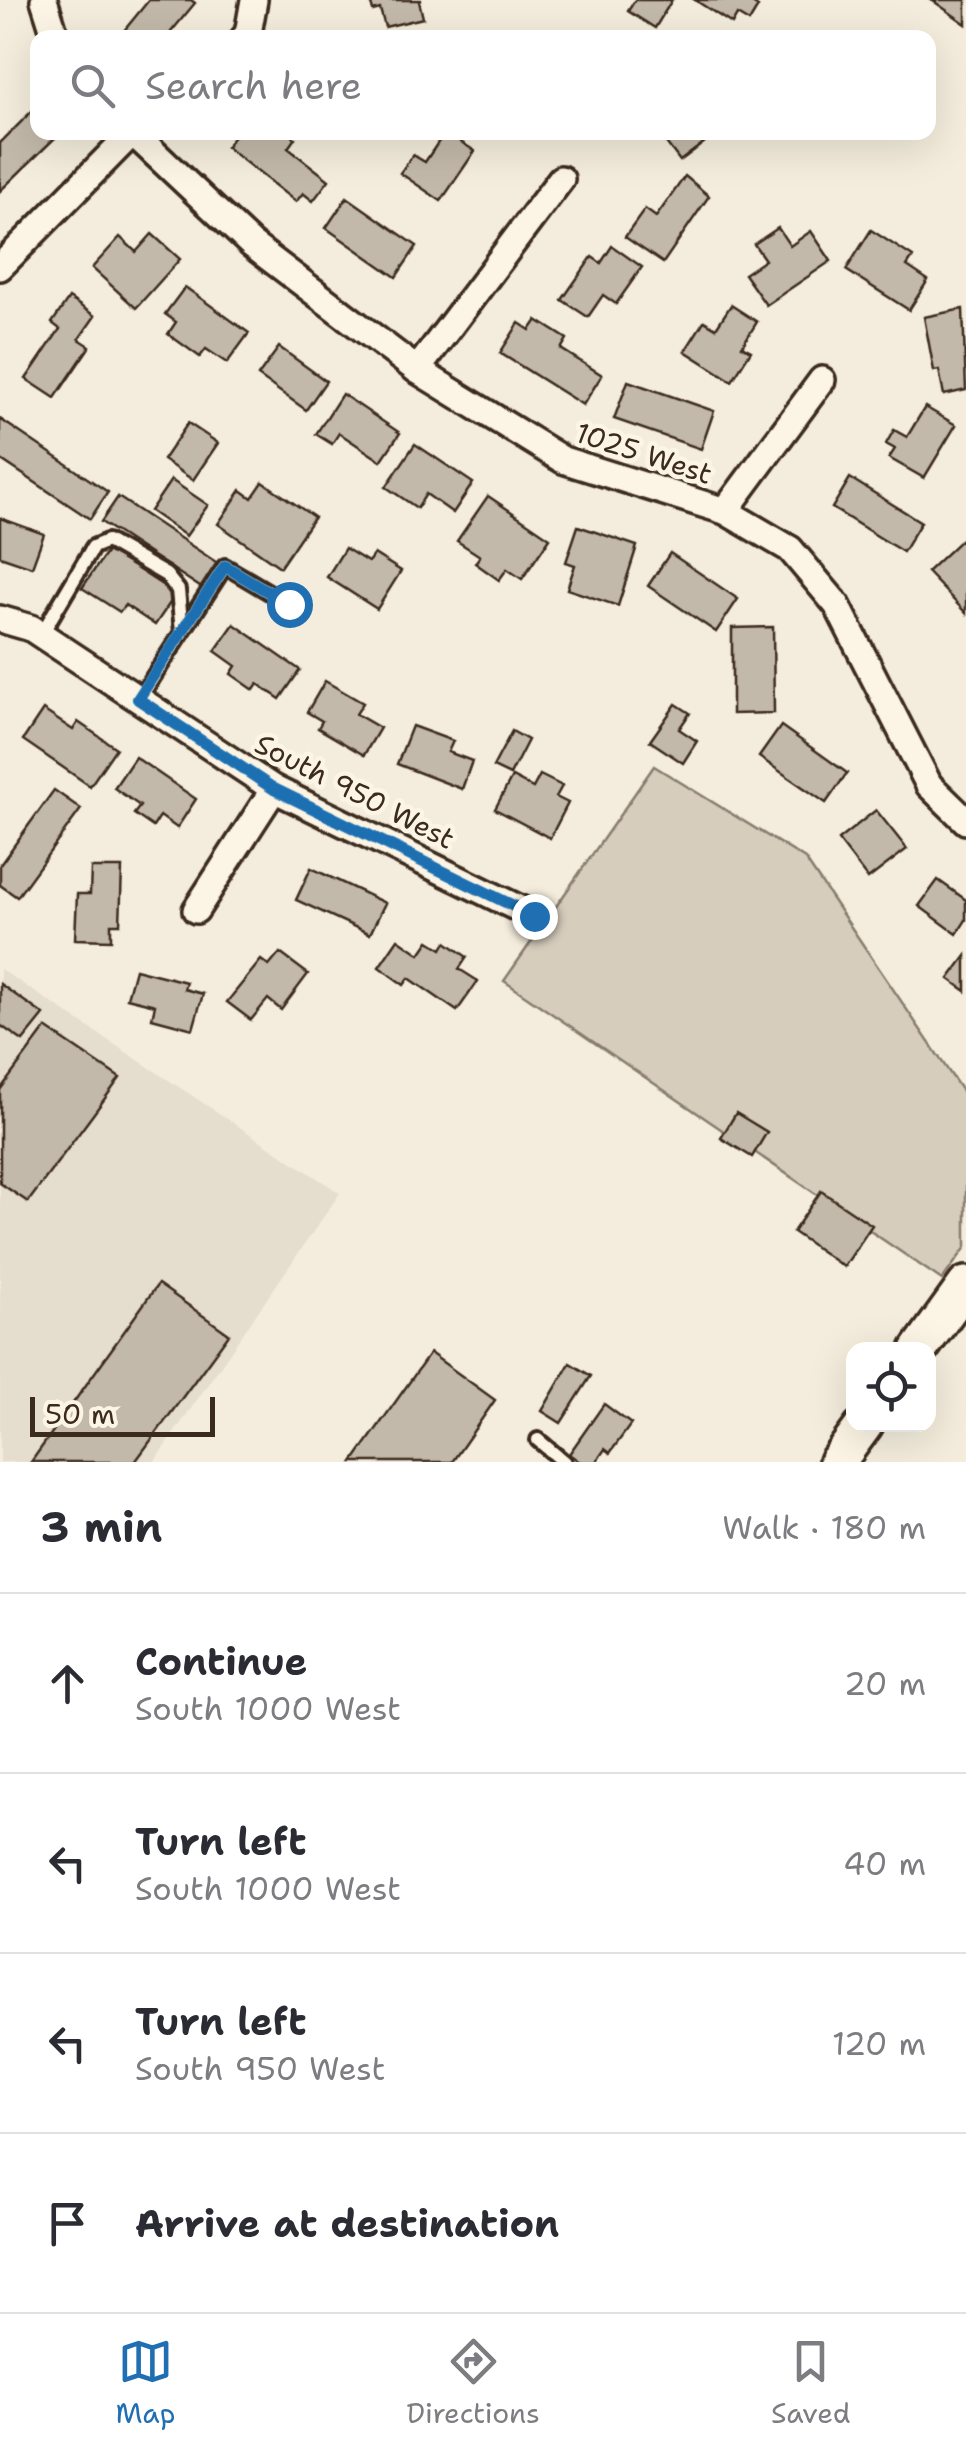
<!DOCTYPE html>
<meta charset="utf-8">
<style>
body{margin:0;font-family:"Shantell Sans",sans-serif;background:#f2f2f3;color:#2b2b33}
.controls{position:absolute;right:30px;bottom:30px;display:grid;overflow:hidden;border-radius:20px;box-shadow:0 10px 40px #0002}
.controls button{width:90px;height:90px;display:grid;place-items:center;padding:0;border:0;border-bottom:2px solid #e1e1e2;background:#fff;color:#2b2b33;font:50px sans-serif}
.scale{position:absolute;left:30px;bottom:25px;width:185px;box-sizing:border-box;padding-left:10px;border:5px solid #3b2a1e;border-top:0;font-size:28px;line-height:35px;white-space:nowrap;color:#3b2a1e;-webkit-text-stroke:8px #fcf5e5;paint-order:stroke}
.stop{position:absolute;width:30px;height:30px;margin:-22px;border:8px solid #1f6fb2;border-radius:50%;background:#fff}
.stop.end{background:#1f6fb2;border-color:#fff;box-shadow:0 2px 10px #0008}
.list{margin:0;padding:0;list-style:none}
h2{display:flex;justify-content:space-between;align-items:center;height:130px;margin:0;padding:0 40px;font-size:42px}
h2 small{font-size:32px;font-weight:400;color:#7c7c81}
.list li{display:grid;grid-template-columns:65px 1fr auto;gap:30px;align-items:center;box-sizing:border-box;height:180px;padding:0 40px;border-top:2px solid #e1e1e2}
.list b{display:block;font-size:38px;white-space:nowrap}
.list p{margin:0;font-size:32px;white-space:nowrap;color:#7c7c81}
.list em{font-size:32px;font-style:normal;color:#7c7c81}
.icon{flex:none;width:55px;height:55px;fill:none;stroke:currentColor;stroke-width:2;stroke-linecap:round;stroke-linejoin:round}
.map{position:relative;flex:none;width:966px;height:1462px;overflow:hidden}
.search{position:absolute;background:#fff;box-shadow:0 10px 40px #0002;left:30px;right:30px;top:30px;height:110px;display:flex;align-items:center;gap:25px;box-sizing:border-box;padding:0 35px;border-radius:20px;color:#7c7c81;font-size:38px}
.sheet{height:850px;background:#fff}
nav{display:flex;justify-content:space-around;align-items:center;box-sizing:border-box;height:140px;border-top:2px solid #e1e1e2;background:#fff;font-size:28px;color:#7c7c81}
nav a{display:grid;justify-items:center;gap:5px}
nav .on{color:#1f6fb2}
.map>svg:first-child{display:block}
.built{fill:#e5ddce}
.green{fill:#d6cdbd;stroke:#887c6e;stroke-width:2.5}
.building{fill:#c3b9aa;stroke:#3b2a1e;stroke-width:2.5}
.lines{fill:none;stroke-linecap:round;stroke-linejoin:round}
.lane-casing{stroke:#3b2a1e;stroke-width:20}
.street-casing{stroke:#3b2a1e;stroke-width:32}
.secondary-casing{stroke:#3b2a1e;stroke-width:42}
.lane{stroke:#fcf5e5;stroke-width:12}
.street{stroke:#fcf5e5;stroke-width:25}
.secondary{stroke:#fcf5e5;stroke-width:35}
.route{stroke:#1f6fb2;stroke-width:12}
.labels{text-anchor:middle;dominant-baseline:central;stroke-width:9;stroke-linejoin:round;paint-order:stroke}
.street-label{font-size:28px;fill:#3b2a1e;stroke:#fcf5e5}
</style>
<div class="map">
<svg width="966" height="1462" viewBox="0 0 966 1462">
<rect width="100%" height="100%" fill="#f4eddd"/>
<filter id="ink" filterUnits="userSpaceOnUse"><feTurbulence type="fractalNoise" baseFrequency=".01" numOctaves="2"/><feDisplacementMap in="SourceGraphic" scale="20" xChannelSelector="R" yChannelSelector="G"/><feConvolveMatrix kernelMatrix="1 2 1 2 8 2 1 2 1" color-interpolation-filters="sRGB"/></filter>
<g filter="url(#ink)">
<polygon class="built" points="0,969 340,1193 154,1462 0,1462"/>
<polygon class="green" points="654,766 805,859 966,1097 966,1247 942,1280 504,981"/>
<g class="building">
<polygon points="149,0 191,0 195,3 166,38 118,38"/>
<polygon points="370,0 422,0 419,1 423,18 385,27 380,9 373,11"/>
<polygon points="635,0 672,0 655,28 628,11"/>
<polygon points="695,0 748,0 758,7 749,22 737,15 732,24"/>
<polygon points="932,0 966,0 966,24"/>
<polygon points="32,111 38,116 38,132 54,132 57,136 0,191 0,143"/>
<polygon points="237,132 287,132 295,138 288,148 329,180 313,201 303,193 296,202 226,147"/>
<polygon points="445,132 475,151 441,201 400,173 413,155 425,162"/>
<polygon points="658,132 697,132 705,142 680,161"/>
<polygon points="685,176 709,196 663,263 625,237 645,209 656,217"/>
<polygon points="347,197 417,246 396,277 326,228"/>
<polygon points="778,228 790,246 811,231 831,261 766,305 744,274 765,260 754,244"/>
<polygon points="871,230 913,257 907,266 928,280 909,310 846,270"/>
<polygon points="152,234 180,259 136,308 92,268 120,237 136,252"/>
<polygon points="612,246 642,267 616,304 603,295 588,317 562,300 592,257 601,263"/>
<polygon points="185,287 249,333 227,363 206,349 200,357 168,334 176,322 165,314"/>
<polygon points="69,298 95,316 79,339 90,346 55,398 26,379 60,329 52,323"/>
<polygon points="731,305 757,322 742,346 751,351 732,381 685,351 704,321 716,328"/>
<polygon points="963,309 966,390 944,395 939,370 934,371 924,317"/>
<polygon points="537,320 567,339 561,349 602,375 583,405 500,353 519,323 530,330"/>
<polygon points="279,347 326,381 306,410 258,376"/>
<polygon points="628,381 714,411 701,449 614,419"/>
<polygon points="342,394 400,433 381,461 339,433 332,444 316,434"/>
<polygon points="925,407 956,425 924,478 889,458 895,449 886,444 894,430 907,437"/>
<polygon points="0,419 108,492 90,519 0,459"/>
<polygon points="188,423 218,443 193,480 163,460"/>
<polygon points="415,444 473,483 453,513 426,494 417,508 386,487"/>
<polygon points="850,478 921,522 903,552 832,508"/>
<polygon points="171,480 208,505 186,536 150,511"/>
<polygon points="263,482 314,517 280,567 218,524 241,490 252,498"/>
<polygon points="488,496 550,538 522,579 507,569 499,580 475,563 480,556 457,541"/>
<polygon points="118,497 219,564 203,589 101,522"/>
<polygon points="0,518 44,534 32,567 0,556"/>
<polygon points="578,526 637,546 618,606 567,589 575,565 566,562"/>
<polygon points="962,539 966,543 966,613 927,572"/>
<polygon points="345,548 368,562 374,554 401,571 377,609 327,577"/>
<polygon points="108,550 176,594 155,625 125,605 120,612 82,588"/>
<polygon points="670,553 738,599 716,632 648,586"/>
<polygon points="234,624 300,670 280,699 258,684 254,690 231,674 236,666 215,651"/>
<polygon points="773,627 774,713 732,714 732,628"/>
<polygon points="325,681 363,703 356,714 380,728 364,755 318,728 322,721 307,712"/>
<polygon points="676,704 690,713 679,729 697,741 683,763 650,741"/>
<polygon points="43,710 73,730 78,722 116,748 90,786 23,740"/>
<polygon points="412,726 453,741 448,752 472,761 462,789 397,764"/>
<polygon points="781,726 847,773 826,803 759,757"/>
<polygon points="512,731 528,740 510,775 493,767"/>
<polygon points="135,757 196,799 177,828 160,816 153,827 134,814 140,806 114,788"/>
<polygon points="540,775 562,786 556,797 568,803 550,838 495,809 512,777 533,788"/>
<polygon points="54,790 81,809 17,897 0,885 0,865"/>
<polygon points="876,810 907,849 868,879 838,840"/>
<polygon points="91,868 122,868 120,924 111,924 111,940 75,939 77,894 90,894"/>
<polygon points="311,868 385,903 370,934 296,900"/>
<polygon points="938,880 966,900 966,920 957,934 919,906"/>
<polygon points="398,939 420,954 429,941 442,949 446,942 467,957 459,969 478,981 457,1011 409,978 404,985 379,967"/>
<polygon points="280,953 308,974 281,1010 268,999 251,1020 227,1002 261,960 269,966"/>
<polygon points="966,956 966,991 949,979"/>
<polygon points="135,969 186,982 184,989 203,994 193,1029 152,1018 155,1005 127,998"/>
<polygon points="0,984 44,1015 23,1041 0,1025"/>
<polygon points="46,1028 120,1078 28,1202 0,1183 0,1090"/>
<polygon points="736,1113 767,1132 752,1157 721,1138"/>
<polygon points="821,1191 872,1225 844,1267 793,1232"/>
<polygon points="158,1284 229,1334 135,1462 31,1462"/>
<polygon points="430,1353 495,1400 452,1462 353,1462"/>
<polygon points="570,1363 591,1376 561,1423 542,1411"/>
<polygon points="604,1404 631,1424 610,1453 605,1449 596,1462 580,1462 569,1454"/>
</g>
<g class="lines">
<g class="lane-casing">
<g id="lane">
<polyline points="41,635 93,547 107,541 166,575 178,590 182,632"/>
<polyline points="139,699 225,566 289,604"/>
<polyline points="538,1440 564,1462"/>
</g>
</g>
<g class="street-casing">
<g id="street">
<polyline points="44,0 56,38"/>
<polyline points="244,38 248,34 254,0"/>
<polyline points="132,132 251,244 417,370 563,460 725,511 790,549 837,605 929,785 966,821"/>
<polyline points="0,267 133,132"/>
<polyline points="417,370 561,179"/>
<polyline points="725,511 822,380"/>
<polyline points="0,619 31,628 274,789 534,916"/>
<polyline points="196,910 274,789"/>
</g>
</g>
<g class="secondary-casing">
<g id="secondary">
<polyline points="919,1350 966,1285"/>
<polyline points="837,1462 865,1424"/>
</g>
</g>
<use href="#lane" class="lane"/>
<use href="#street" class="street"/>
<use href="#secondary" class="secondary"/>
</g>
</g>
<g class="lines" filter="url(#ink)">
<polyline class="route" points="289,604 225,566 138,699 274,789 534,916"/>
</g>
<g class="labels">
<g class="street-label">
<text transform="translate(644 453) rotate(18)">1025 West</text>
<text transform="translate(355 791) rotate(27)">South 950 West</text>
</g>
</g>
</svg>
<div class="controls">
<button><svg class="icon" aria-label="locate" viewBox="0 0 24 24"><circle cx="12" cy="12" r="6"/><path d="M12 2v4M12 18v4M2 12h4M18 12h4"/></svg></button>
</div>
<div class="scale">50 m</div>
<div class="stop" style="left:289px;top:604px"></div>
<div class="stop end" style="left:534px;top:916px"></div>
<div class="search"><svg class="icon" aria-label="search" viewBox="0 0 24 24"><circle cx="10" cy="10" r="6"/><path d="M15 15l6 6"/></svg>Search here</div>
</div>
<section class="sheet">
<h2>3 min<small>Walk · 180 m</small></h2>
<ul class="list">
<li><svg class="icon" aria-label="ahead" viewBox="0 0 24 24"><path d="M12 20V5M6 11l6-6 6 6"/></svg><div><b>Continue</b><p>South 1000 West</p></div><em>20 m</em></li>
<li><svg class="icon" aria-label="left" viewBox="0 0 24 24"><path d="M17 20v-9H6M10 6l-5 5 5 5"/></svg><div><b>Turn left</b><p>South 1000 West</p></div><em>40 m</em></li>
<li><svg class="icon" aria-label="left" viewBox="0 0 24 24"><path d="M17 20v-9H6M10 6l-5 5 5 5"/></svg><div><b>Turn left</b><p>South 950 West</p></div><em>120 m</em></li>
<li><svg class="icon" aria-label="arrive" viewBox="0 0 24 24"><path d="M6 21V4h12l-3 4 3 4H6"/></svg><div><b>Arrive at destination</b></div></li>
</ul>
</section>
<nav>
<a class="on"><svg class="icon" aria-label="map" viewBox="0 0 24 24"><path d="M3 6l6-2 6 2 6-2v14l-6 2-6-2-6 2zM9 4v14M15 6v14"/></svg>Map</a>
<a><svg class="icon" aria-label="directions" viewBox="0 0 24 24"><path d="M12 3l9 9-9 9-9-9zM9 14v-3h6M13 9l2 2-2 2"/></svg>Directions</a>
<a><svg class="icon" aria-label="saved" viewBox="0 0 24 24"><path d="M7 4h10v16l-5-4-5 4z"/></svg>Saved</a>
</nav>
